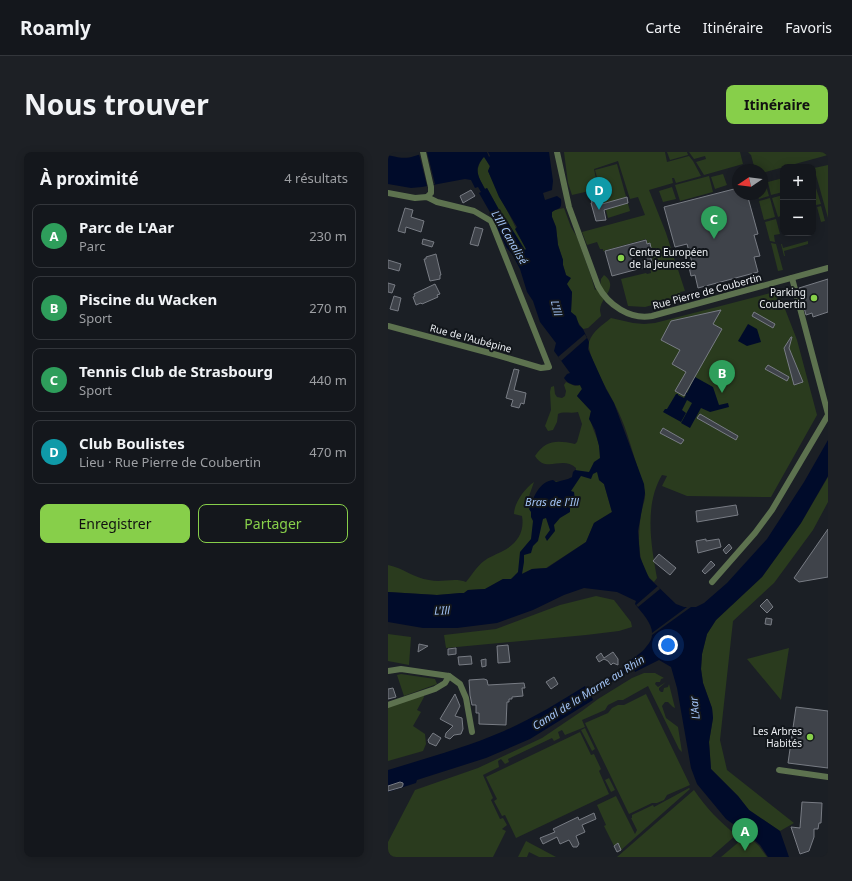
<!DOCTYPE html>
<html lang="fr">
<meta charset="utf-8">
<style>
body{margin:0;font-family:"Noto Sans",sans-serif;background:#1d2025;color:#f1f3f6}
.controls{position:absolute;right:12px;top:12px;display:grid;overflow:hidden;border-radius:8px;box-shadow:0 2px 10px #0003}
.controls button{width:36px;height:36px;display:grid;place-items:center;padding:0;border:0;border-bottom:1px solid #33363b;background:#14171c;color:#f1f3f6;font:20px sans-serif}
.compass{position:absolute;left:344px;top:12px;width:36px;height:36px;border-radius:50%;background:#14171c;box-shadow:0 2px 10px #0003;rotate:257deg}
.you{position:absolute;left:280px;top:493px;width:14px;height:14px;margin:-10px;border:3px solid #fff;border-radius:50%;background:#1a73e8;box-shadow:0 0 0 6px #1a73e833}
.badge{display:grid;place-items:center;width:26px;height:26px;border-radius:50%;background:#87cf4a;color:#fff;font-size:13px;font-weight:700}
.pin{position:absolute;translate:-50% -33px;filter:drop-shadow(0 1px 2px #0008)}
.pin::after{content:'';position:absolute;top:21px;width:14px;height:12px;background:inherit;clip-path:polygon(0 0,100% 0,50% 100%)}
.list{margin:0;padding:0;list-style:none}
h2{display:flex;justify-content:space-between;align-items:center;height:52px;margin:0;padding:0 16px;font-size:17px}
h2 small{font-size:13px;font-weight:400;color:#9d9fa3}
.list li{display:grid;grid-template-columns:26px 1fr auto;gap:12px;align-items:center;box-sizing:border-box;height:64px;margin:0 8px 8px;padding:0 8px;border:1px solid #33363b;border-radius:8px}
.list b{display:block;font-size:15px;white-space:nowrap}
.list p{margin:0;font-size:13px;white-space:nowrap;color:#9d9fa3}
.list em{font-size:13px;font-style:normal;color:#9d9fa3}
.actions{display:flex;gap:8px;padding:12px 16px}
.actions a{flex:1;padding:9px 0;border:1px solid #87cf4a;border-radius:8px;text-align:center;font-size:14px;color:#87cf4a}
.actions .main{background:#87cf4a;color:#111}
.map{position:relative;flex:none;width:440px;height:705px;overflow:hidden;border-radius:8px}
header{display:flex;align-items:center;gap:24px;box-sizing:border-box;height:56px;padding:0 20px;background:#14171c;border-bottom:1px solid #33363b}
header strong{font-size:19px}
nav{display:flex;gap:22px;margin-inline-start:auto;font-size:14px}
.intro{display:flex;align-items:center;justify-content:space-between;box-sizing:border-box;height:96px;padding:0 24px}
h1{margin:0;font-size:28px}
.button{padding:10px 18px;border-radius:8px;background:#87cf4a;color:#111;font-size:14px;font-weight:700}
main{display:flex;gap:24px;padding:0 24px}
aside{flex:1;background:#14171c;border-radius:8px;box-shadow:0 2px 10px #0003}
.map>svg:first-child{display:block}
.green{fill:#2a3b1e}
.water{fill:#000b2a;fill-rule:evenodd}
.pier{fill:#1b1f25}
.building{fill:#3f434a;stroke:#787c84;fill-rule:evenodd}
.lines{fill:none;stroke-linecap:round;stroke-linejoin:round}
.street{stroke:#5d724f;stroke-width:6}
.poi-dot{fill:#87cf4a;stroke:#12161b;stroke-width:1.5}
.labels{text-anchor:middle;dominant-baseline:central;stroke-width:4;stroke-linejoin:round;paint-order:stroke}
.poi-label{font-size:10px;fill:#ebeef2;stroke:#12161b;text-anchor:end}
.street-label{font-size:10px;fill:#ebeef2;stroke:#12161b}
.water-label{font-size:11px;font-style:italic;fill:#a2c3f5;stroke:#12161b}
</style>
<header>
<strong>Roamly</strong>
<nav><a>Carte</a><a>Itinéraire</a><a>Favoris</a></nav>
</header>
<div class="intro"><h1>Nous trouver</h1><a class="button">Itinéraire</a></div>
<main>
<aside>
<h2>À proximité<small>4 résultats</small></h2>
<ul class="list">
<li><span class="badge" style="background:#2e9e5b">A</span><div><b>Parc de L'Aar</b><p>Parc</p></div><em>230 m</em></li>
<li><span class="badge" style="background:#2e9e5b">B</span><div><b>Piscine du Wacken</b><p>Sport</p></div><em>270 m</em></li>
<li><span class="badge" style="background:#2e9e5b">C</span><div><b>Tennis Club de Strasbourg</b><p>Sport</p></div><em>440 m</em></li>
<li><span class="badge" style="background:#0f9aa8">D</span><div><b>Club Boulistes</b><p>Lieu · Rue Pierre de Coubertin</p></div><em>470 m</em></li>
</ul>
<div class="actions"><a class="main">Enregistrer</a><a>Partager</a></div>
</aside>
<div class="map">
<svg width="440" height="705" viewBox="0 0 440 705">
<rect width="100%" height="100%" fill="#1b1f25"/>
<g class="green">
<polygon points="176,0 277,0 279,10 301,4 305,9 313,24 288,31 286,26 284,26 285,31 261,38 278,81 297,139 292,140 294,145 257,155 240,154 233,127 258,121 259,122 263,121 262,115 266,113 262,99 266,98 266,96 263,96 262,91 259,92 258,87 215,99 215,97 212,97 209,90 199,93 194,80 257,63 250,45 242,47 230,9 206,17 210,37 184,43 180,31"/>
<polygon points="279,0 299,0 300,3 282,8"/>
<polygon points="301,0 352,0 355,12 316,23 308,10 318,7 317,4 306,7"/>
<polygon points="360,0 440,0 440,3 374,21 374,18 367,18 363,3"/>
<path d="M 96,4 L 102,15 L 100,19 C 112,46 126,71 138,97 L 136,99 L 119,69 L 116,71 L 113,66 L 115,65 L 99,36 L 97,37 C 89,23 86,19 96,4 Z"/>
<polygon points="229,12 242,59 220,66 207,18"/>
<polygon points="440,13 440,66 426,16"/>
<polygon points="335,22 339,33 327,37 323,25"/>
<polygon points="321,24 325,40 292,49 287,33"/>
<polygon points="395,26 395,40 383,43 380,30"/>
<polygon points="377,30 381,44 371,47 369,42 374,42 374,31"/>
<polygon points="427,33 433,52 428,53 425,41 425,34"/>
<polygon points="284,35 288,47 275,50 271,39"/>
<polygon points="395,43 395,63 390,65 384,46"/>
<polygon points="382,46 387,65 376,68 371,49"/>
<polygon points="433,54 437,69 433,70 429,55"/>
<path d="M 176,56 L 183,75 L 189,85 L 203,124 L 207,138 L 212,135 L 213,127 L 216,123 C 232,135 212,146 212,158 C 212,160 213,162 213,164 L 200,176 L 195,177 C 190,171 188,166 183,160 L 184,140 L 178,132 L 178,123 L 175,113 L 175,108 L 170,93 L 168,75 L 164,65 L 164,60 L 167,58 Z"/>
<polygon points="388,67 392,82 386,83 387,90 382,89 377,70"/>
<polygon points="420,89 420,92 396,99 397,104 396,104 393,92 394,92 395,96"/>
<polygon points="383,91 388,92 395,118 390,119"/>
<path d="M 390,139 L 409,188 L 429,263 L 383,345 L 299,344 L 274,334 L 279,324 L 274,323 C 256,353 263,393 269,426 L 266,430 C 248,416 250,382 253,362 C 254,355 258,347 257,341 C 256,333 252,325 250,317 C 243,295 237,271 226,251 C 220,239 198,202 201,190 C 205,178 215,173 223,166 L 245,171 L 256,172 L 267,171 Z"/>
<path d="M 178,230 L 187,234 L 192,233 L 194,237 L 189,244 L 203,259 C 200,270 208,281 211,293 C 214,305 213,316 211,328 L 216,332 L 224,360 L 206,371 L 198,390 L 158,416 L 144,417 L 123,427 L 115,427 L 97,437 L 80,438 L 76,441 L 49,443 L 0,440 L 0,413 C 15,416 26,426 41,428 C 55,431 66,425 78,430 C 84,423 89,414 96,409 C 101,405 107,403 113,400 C 128,393 137,381 134,364 L 126,362 C 126,351 137,336 146,330 L 140,347 L 140,353 L 146,350 L 162,329 L 178,330 L 188,322 L 188,316 C 174,303 158,322 147,304 C 158,288 168,288 187,292 L 189,290 L 194,272 L 190,260 C 183,262 175,259 170,262 L 169,270 L 165,278 L 160,279 L 157,274 L 163,258 L 162,240 L 163,235 L 166,234 L 167,242 L 169,245 L 174,246 L 177,244 L 178,239 L 176,233 Z"/>
<polygon points="440,325 440,350 425,378 386,431 345,469 332,588 339,618 406,671 392,679 361,658 350,644 323,617 321,590 325,566 324,556 315,531 313,517 314,502 319,482 328,468 374,425 413,371"/>
<polygon points="208,444 226,448 243,470 244,475 231,479 198,483 58,496 56,483 108,477 172,453"/>
<polygon points="0,482 23,485 21,513 0,509"/>
<polygon points="401,496 393,548 359,507"/>
<polygon points="256,521 267,521 276,526 273,527 272,530 268,530 267,532 270,535 278,530 271,536 271,538 273,540 275,540 276,536 280,535 281,532 287,556 285,555 280,550 277,550 274,554 278,566 290,575 294,600 291,597 260,534 235,548 230,548 220,553 217,558 194,568 197,575 177,583 174,578 170,580 172,586 166,589 164,586 120,607 121,610 117,612 113,607 110,609 111,615 95,623 105,646 103,648 112,667 115,666 119,673 114,677 118,679 105,705 0,705 0,690 27,638 90,616 154,586 194,559 210,547 244,526"/>
<polygon points="13,522 47,527 49,532 16,544 9,523"/>
<polygon points="258,542 302,633 279,643 276,648 269,651 264,651 241,662 197,571 220,561 224,556 230,553 236,553"/>
<polygon points="36,543 36,545 29,558 33,560 25,574 37,582 38,592 35,599 0,609 0,555"/>
<polygon points="197,576 207,597 204,599 193,578"/>
<polygon points="192,580 203,603 206,602 213,617 211,619 221,642 128,686 117,663 114,664 106,649 109,647 98,625"/>
<polygon points="221,626 227,638 223,640 217,628"/>
<polygon points="301,636 302,637 233,698 230,692 226,694 216,674 218,673 209,653 228,644 247,682 249,678 243,666 244,666 244,663 265,653 266,655"/>
<path d="M 306,638 C 318,656 332,670 348,683 L 323,705 L 229,705 Z"/>
<polygon points="359,683 371,694 379,705 333,705"/>
<polygon points="138,689 168,705 151,705 141,700 139,705 130,705"/>
</g>
<g class="water">
<path d="M 39,0 L 99,0 L 101,5 L 102,4 L 100,0 L 161,0 L 165,29 L 164,38 L 155,41 L 157,48 L 169,44 L 173,47 C 174,59 171,55 164,60 L 164,65 L 168,75 L 170,93 L 175,108 L 175,113 L 178,123 L 183,126 L 179,132 L 184,140 L 183,160 L 188,164 L 191,173 L 195,177 L 201,190 L 200,197 L 218,237 L 226,251 L 256,332 L 257,341 L 250,379 L 252,405 L 261,426 L 288,452 L 296,455 L 308,455 L 316,451 L 339,431 L 379,387 L 416,330 L 440,288 L 440,324 L 413,371 L 374,425 L 328,468 L 319,482 L 314,502 L 313,517 L 315,531 L 324,556 L 325,566 L 321,590 L 323,617 L 350,644 L 361,658 L 392,679 L 401,705 L 380,705 L 372,693 L 363,685 L 338,667 L 309,632 L 303,616 L 289,536 L 283,515 L 271,508 L 247,520 L 245,516 L 206,541 L 203,543 L 205,548 L 142,587 L 98,606 L 29,628 L 28,631 L 0,640 L 0,618 C 39,606 79,595 116,579 C 144,567 171,550 197,534 L 200,539 L 242,512 L 241,509 C 246,505 254,501 258,495 C 273,479 257,465 247,452 L 248,449 L 229,440 L 196,436 L 176,443 L 145,458 L 109,471 L 69,476 L 35,476 L 0,470 L 0,440 L 49,443 L 72,441 L 76,441 L 80,438 L 97,437 L 115,427 L 123,427 L 130,420 L 132,400 L 143,387 L 145,369 L 143,365 L 143,360 L 141,357 C 146,344 151,330 165,328 L 168,330 L 180,327 L 184,325 L 185,320 L 187,318 L 201,320 L 206,310 L 212,306 L 211,294 L 207,278 L 201,267 L 203,259 L 189,244 L 194,237 L 192,233 C 185,234 179,231 176,226 L 179,222 L 182,221 L 166,199 L 168,191 L 152,170 L 145,149 L 139,140 L 132,117 L 124,102 L 118,95 L 109,75 L 111,73 L 109,68 L 107,69 L 91,41 L 93,40 L 90,35 L 87,36 L 83,28 L 77,27 L 34,35 L 23,36 L 0,32 L 0,3 C 20,8 20,6 39,0 ZM 96,5 L 102,14 L 100,19 L 111,45 L 129,75 L 127,77 L 138,97 L 137,98 L 119,69 L 116,71 L 113,66 L 115,65 L 99,36 L 97,37 C 90,24 85,17 96,5 ZM 209,320 L 211,328 L 216,332 L 224,360 L 206,371 L 198,390 L 159,416 L 144,417 L 134,422 L 136,410 L 136,403 L 143,401 L 145,394 L 150,389 L 155,367 L 158,366 L 162,378 L 157,385 L 159,389 L 167,379 L 166,373 L 172,366 L 182,360 L 182,352 L 187,348 L 186,340 L 183,339 L 193,324 L 203,327 L 205,322 Z"/>
<polygon points="360,172 369,177 373,190 359,194 350,189"/>
<polygon points="307,225 325,235 331,253 340,251 341,255 322,260 313,256 302,276 293,271 304,251 299,248 294,258 298,261 293,270 275,260 277,257 279,257 288,242 290,242 290,243 296,246 298,243 296,242 298,240 299,241"/>
</g>
<g class="pier">
<polygon points="39,0 47,32 39,34 31,2"/>
<polygon points="197,182 199,186 173,209 170,205"/>
<polygon points="270,434 272,437 250,455 248,453"/>
<polygon points="299,455 303,455 264,483 264,481"/>
</g>
<g class="building">
<polygon points="350,36 350,42 359,42 370,82 366,83 372,104 366,105 370,120 310,136 307,123 303,124 301,115 305,114 299,92 287,95 276,55"/>
<polygon points="83,38 87,44 75,51 72,44"/>
<polygon points="211,41 214,52 239,45 240,51 216,58 218,68 208,69 203,51 204,51 202,43"/>
<polygon points="17,56 25,58 23,65 36,69 33,80 18,75 17,81 10,79"/>
<polygon points="87,75 95,77 90,94 82,92"/>
<polygon points="35,87 46,90 44,95 34,92"/>
<path d="M 258,88 L 259,92 L 262,91 L 263,96 L 260,97 L 265,113 L 224,124 L 217,99 ZM 255,99 L 258,109 L 248,112 L 245,102 Z"/>
<polygon points="48,102 53,123 52,123 52,127 42,129 36,107 38,107 38,105"/>
<polygon points="0,108 13,112 11,119 0,116"/>
<polygon points="440,127 440,160 425,165 424,161 418,163 411,136"/>
<polygon points="0,131 7,133 4,141 0,140"/>
<polygon points="47,132 52,142 49,143 50,145 34,152 33,151 28,153 25,145 27,144 26,142"/>
<polygon points="6,144 13,146 10,159 2,157"/>
<polygon points="333,158 325,172 334,177 296,244 287,239 298,220 284,212 292,198 273,188 283,169"/>
<polygon points="366,160 387,172 385,176 364,164"/>
<polygon points="403,185 404,185 401,196 415,230 406,233 396,196"/>
<polygon points="380,213 401,225 399,229 377,217"/>
<polygon points="126,217 131,218 126,238 138,241 136,252 133,251 131,256 123,254 125,248 118,246"/>
<polygon points="312,262 350,284 348,288 309,266"/>
<polygon points="275,276 296,288 293,292 272,281"/>
<polygon points="348,353 350,363 309,370 308,359"/>
<polygon points="440,377 440,425 411,430 406,426"/>
<polygon points="318,387 318,389 331,387 333,395 310,401 308,389"/>
<polygon points="341,392 344,396 338,402 335,398"/>
<polygon points="271,402 288,416 282,423 265,409"/>
<polygon points="323,409 327,413 317,422 314,419"/>
<polygon points="379,447 385,455 379,461 372,454"/>
<polygon points="378,466 384,467 383,473 377,472"/>
<polygon points="31,492 40,494 30,500"/>
<polygon points="120,493 122,510 110,511 109,494"/>
<polygon points="68,496 68,502 60,503 60,497"/>
<polygon points="225,500 230,507 230,513 225,511 223,513 220,509 216,507 211,510 208,505 213,501 216,506"/>
<polygon points="83,504 84,512 71,513 70,505"/>
<polygon points="98,507 98,514 94,515 93,508"/>
<polygon points="166,525 170,532 163,537 158,530"/>
<polygon points="96,527 99,528 100,533 136,531 137,536 134,536 135,544 124,545 124,547 121,547 121,550 119,550 118,573 91,572 91,561 88,561 88,553 84,553 82,543 81,528"/>
<polygon points="5,536 8,545 0,547 0,537"/>
<polygon points="67,542 72,554 67,564 74,566 75,577 73,582 66,583 62,587 57,585 58,581 65,574 52,567"/>
<polygon points="408,555 440,559 440,616 400,611"/>
<polygon points="45,581 53,586 48,594 41,591 40,588"/>
<polygon points="12,630 15,631 15,633 14,635 0,639 0,634"/>
<polygon points="414,650 434,651 433,671 431,671 430,677 426,677 426,685 421,699 412,702 403,675 412,676"/>
<polygon points="206,661 208,667 194,673 197,680 188,684 191,692 189,695 185,695 181,688 172,692 169,685 155,692 152,686 167,680 165,677 190,665 191,668"/>
<polygon points="230,691 233,698 229,700 226,694"/>
</g>
<g class="lines">
<g class="street">
<polyline points="35,0 43,35 43,41 39,45"/>
<path d="M 169,0 L 181,55 L 210,134 C 220,153 242,168 264,164 L 440,116"/>
<polyline points="0,41 27,46 39,45 49,50 86,59 103,69 161,215 153,216 109,203 0,174"/>
<polyline points="404,126 440,262"/>
<polyline points="324,430 367,381 384,358 440,263"/>
<polyline points="0,519 13,517 61,524 72,532 78,546 84,580"/>
<polyline points="0,553 47,537 57,531 61,524"/>
<polyline points="391,618 440,625"/>
</g>
</g>
<g class="poi-dot">
<circle cx="233" cy="106" r="4"/>
<circle cx="426" cy="146" r="4"/>
<circle cx="422" cy="585" r="4"/>
</g>
<g class="labels">
<g class="poi-label">
<text x="241" y="100" text-anchor="start">Centre Européen<tspan x="241" dy="12">de la Jeunesse</tspan></text>
<text x="418" y="140">Parking<tspan x="418" dy="12">Coubertin</tspan></text>
<text x="414" y="579">Les Arbres<tspan x="414" dy="12">Habités</tspan></text>
</g>
<g class="street-label">
<text transform="translate(319 139) rotate(-15)">Rue Pierre de Coubertin</text>
<text transform="translate(83 186) rotate(15)">Rue de l'Aubépine</text>
</g>
<g class="water-label">
<text transform="translate(122 85) rotate(60)">L'Ill Canalisé</text>
<text transform="translate(169 156) rotate(77)">L'Ill</text>
<text x="164" y="349">Bras de l'Ill</text>
<text transform="translate(54 458) rotate(-2)">L'Ill</text>
<text transform="translate(200 540) rotate(-32)">Canal de la Marne au Rhin</text>
<text transform="translate(306 556) rotate(-96)">L'Aar</text>
</g>
</g>
</svg>
<div class="controls">
<button>+</button>
<button>−</button>
</div>
<svg class="compass" viewBox="-18 -18 36 36"><path d="M0-13l5 13h-10z" fill="#e53935"/><path d="M0 13l5-13h-10z" fill="#9d9fa3"/></svg>
<div class="you"></div>
<div class="pin badge" style="left:357px;top:699px;background:#2e9e5b">A</div>
<div class="pin badge" style="left:334px;top:241px;background:#2e9e5b">B</div>
<div class="pin badge" style="left:326px;top:87px;background:#2e9e5b">C</div>
<div class="pin badge" style="left:211px;top:58px;background:#0f9aa8">D</div>
</div>
</main>
